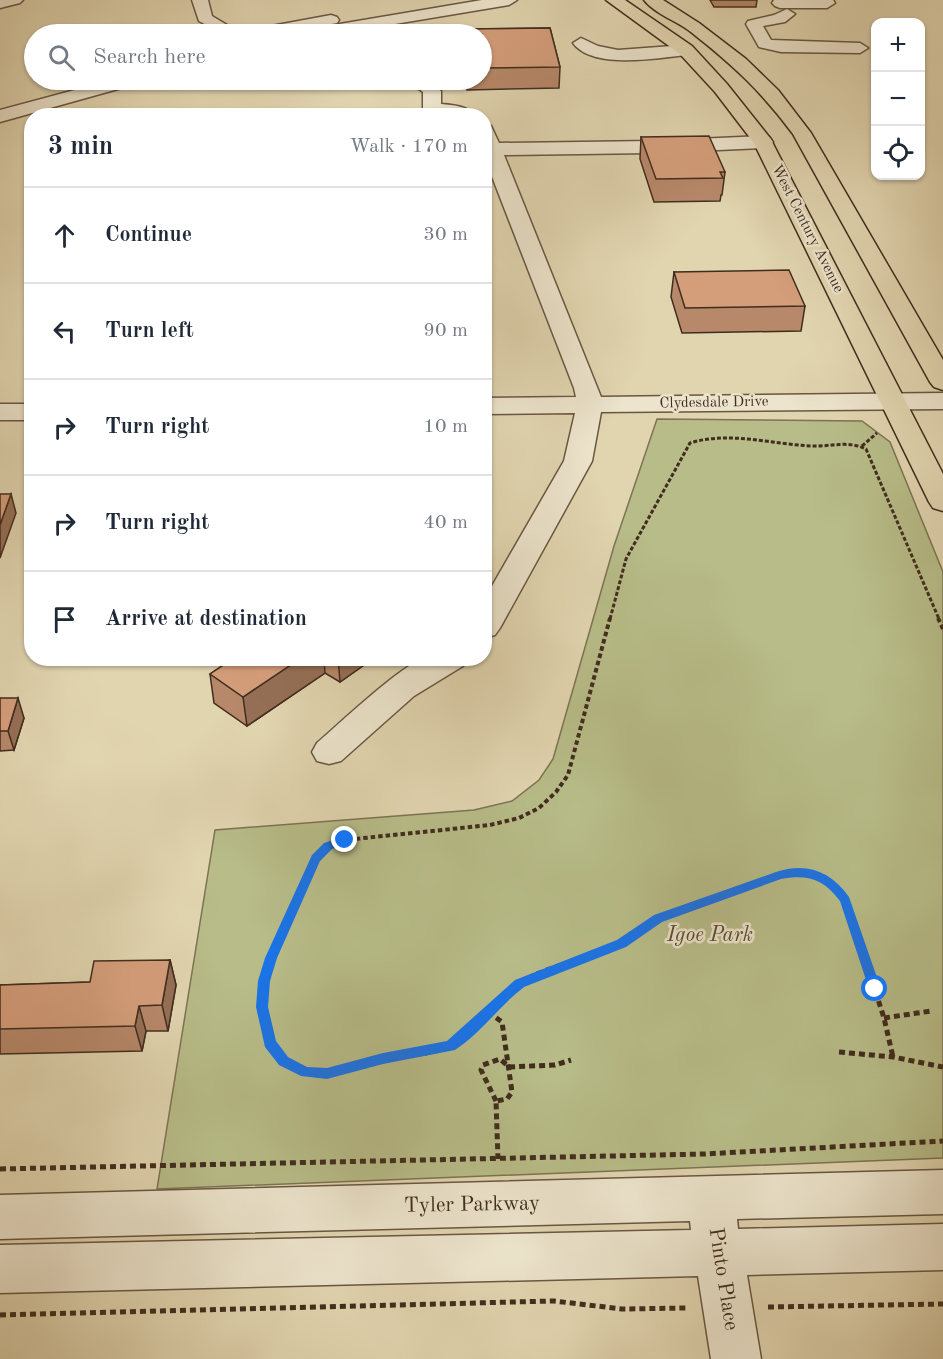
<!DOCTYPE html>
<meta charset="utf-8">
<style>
body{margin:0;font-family:"Old Standard TT",serif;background:#f2f2f3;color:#1f2937}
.controls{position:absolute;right:18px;top:18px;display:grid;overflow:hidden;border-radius:12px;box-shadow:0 2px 4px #0004}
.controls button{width:54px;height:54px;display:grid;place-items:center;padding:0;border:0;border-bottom:2px solid #e0e1e3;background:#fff;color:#1f2937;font:30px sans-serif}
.stop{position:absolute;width:18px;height:18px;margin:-14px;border:4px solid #1a73e8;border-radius:50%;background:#fff}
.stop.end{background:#1a73e8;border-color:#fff;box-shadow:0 2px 6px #0008}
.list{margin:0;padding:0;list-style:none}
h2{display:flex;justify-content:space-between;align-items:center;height:78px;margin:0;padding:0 24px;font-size:26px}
h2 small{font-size:20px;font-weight:400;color:#747a83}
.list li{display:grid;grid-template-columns:39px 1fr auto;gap:18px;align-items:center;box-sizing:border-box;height:96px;padding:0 24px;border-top:2px solid #e0e1e3}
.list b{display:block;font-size:22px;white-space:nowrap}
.list em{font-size:20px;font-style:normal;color:#747a83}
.icon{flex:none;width:33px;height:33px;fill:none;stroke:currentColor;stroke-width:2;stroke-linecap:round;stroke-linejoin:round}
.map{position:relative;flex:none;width:943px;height:1359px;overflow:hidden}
.search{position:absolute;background:#fff;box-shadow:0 2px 4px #0004;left:24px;top:24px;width:468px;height:66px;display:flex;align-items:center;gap:15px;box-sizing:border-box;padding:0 21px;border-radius:33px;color:#747a83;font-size:22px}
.panel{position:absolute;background:#fff;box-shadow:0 2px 4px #0004;left:24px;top:108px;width:468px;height:558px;border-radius:24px}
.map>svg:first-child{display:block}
.green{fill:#b7bc88;stroke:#7c7453;stroke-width:1.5}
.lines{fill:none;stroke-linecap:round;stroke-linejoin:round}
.minor-casing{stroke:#695742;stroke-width:3}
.major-casing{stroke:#412d1e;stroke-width:3}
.path-far2{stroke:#412d1e;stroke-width:3;stroke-dasharray:4 2;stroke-linecap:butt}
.path-far1{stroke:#412d1e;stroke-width:4;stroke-dasharray:4.5 3;stroke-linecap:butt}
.path{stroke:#412d1e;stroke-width:5;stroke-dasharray:6 4;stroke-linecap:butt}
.minor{fill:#ece4cc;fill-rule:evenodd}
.major{fill:#e1d5b0;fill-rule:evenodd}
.wall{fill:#b7886a;stroke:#412d1e;stroke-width:1.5}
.shaded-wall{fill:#956f56;stroke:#412d1e;stroke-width:1.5}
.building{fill:#d59e7b;stroke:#412d1e;stroke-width:1.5}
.route{fill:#1a73e8}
.labels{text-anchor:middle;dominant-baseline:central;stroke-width:5;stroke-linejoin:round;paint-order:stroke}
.far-street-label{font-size:15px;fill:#412d1e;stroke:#ece4cc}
.near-park-label{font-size:21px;font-style:italic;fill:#594a33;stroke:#ece4cc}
.near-street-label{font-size:21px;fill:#412d1e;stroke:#ece4cc}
</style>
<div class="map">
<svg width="943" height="1359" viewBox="0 0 943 1359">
<rect width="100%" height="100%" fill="#e1d5b0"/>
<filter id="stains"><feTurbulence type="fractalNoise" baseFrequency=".00333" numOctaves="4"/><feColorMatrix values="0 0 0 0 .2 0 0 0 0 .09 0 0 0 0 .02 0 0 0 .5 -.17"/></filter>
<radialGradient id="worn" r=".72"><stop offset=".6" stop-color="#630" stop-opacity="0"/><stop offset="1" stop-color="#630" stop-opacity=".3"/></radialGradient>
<polygon class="green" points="657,419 862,421 890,442 943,572 943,1158 157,1189 215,830 474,810 512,801 539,780 553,759 614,546"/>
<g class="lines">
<g class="minor-casing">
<g id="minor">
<polygon points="0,0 23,0 20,3 0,8"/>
<polygon points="192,0 208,0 212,16 242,34 223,34 199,21"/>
<polygon points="482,0 517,0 509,5 335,34 302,34 310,29"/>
<polygon points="774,0 833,0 835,3 827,8 780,8 775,6 772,3"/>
<polygon points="787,9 795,14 785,22 763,26 771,40 860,43 868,48 860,53 781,52 759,47 746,24 748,21 774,15"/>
<polygon points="331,15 337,17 339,20 337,23 279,34 247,34 255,29"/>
<path d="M 581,38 L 598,46 L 618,50 L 686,45 L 694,50 L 686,55 C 657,58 593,70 573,43 Z"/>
<polygon points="112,80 139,80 136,84 0,122 0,110"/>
<path d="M 361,80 L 428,80 L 441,91 L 441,104 C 453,105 468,106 476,116 L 426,113 L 423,109 L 423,92 C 409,80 387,87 370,85 L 364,84 Z"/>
<polygon points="484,125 491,126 499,143 652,141 763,136 770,138 773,142 770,146 763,148 652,153 504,155 601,397 943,393 943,409 601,412 592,461 500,628 495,635 484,638 484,600 564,461 575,413 484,414 484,398 576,397 574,388 484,156"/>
<rect x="0" y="404" width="32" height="16"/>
<path d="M 468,658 L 463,666 L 414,696 L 341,761 L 329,764 L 317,761 L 312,752 L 317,743 C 337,726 404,662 426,658 C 439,656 455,658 468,658 Z"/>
<polygon points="943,1170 943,1214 737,1219 738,1229 943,1224 943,1270 747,1275 761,1359 711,1359 698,1276 0,1293 0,1245 691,1230 690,1221 0,1239 0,1195"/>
</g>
</g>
<g class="major-casing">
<g id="major">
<polygon points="606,0 625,0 692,46 727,84 770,138 943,474 943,511 933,508 929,502 754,143 715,92 680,54"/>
<path d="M 644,0 L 663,0 L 699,23 L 746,59 L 778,90 L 811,133 L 943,360 L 943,390 L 934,387 L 930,382 L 793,134 C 761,91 733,65 691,32 C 677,21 655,14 644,0 Z"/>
</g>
</g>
<g class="path-far2">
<polyline points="862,446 877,433"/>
<path d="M 610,619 L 626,559 L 690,443 C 729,431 771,444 811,446 C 830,447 848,440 866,449 L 939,619"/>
</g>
<g class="path-far1">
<polyline points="938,618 943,629"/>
<polyline points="276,946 316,858 328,846 345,840 490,825 519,818 539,808 556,792 568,775 610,618"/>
<polyline points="617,946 673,912 780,875 800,873 825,880 839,892 845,900 860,946"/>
</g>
<g class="path">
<path d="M 277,944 C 263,981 254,1017 277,1052 C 285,1064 301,1073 315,1074 C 338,1075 359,1064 381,1059 C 404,1054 431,1056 452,1045 C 482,1030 497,995 527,979 C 556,963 591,960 620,944"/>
<polyline points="860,944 884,1018 893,1057"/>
<polyline points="488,1012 502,1022 512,1092 507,1099 496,1101 498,1159"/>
<polyline points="884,1018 931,1011"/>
<polyline points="839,1052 893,1057 943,1067"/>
<polyline points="496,1101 481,1070 483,1065 500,1059 509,1067 555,1065 571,1060"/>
<polyline points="0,1169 704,1154 943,1141"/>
<polyline points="768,1307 943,1304"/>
<polyline points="0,1315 554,1301 622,1309 686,1308"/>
</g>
<use href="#minor" class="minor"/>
<use href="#major" class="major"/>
</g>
<g class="wall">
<polygon points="710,0 757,0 756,7 714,7"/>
<polygon points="550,28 560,67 559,88 467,90 466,80 482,80 482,34 464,34 464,29"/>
<polygon points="641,137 725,172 722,195 721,195 720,201 654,202 640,159"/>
<polygon points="674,272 805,306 801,331 682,333 671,297"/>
<polygon points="234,658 374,658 340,682 325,673 247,726 214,703 210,674"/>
<polygon points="0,698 24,718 14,750 0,751"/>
<polygon points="170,960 176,985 168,1031 146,1031 142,1051 0,1054 0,985 90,982"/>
</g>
<g class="shaded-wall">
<polygon points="11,494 16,513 0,558 0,525"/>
<polygon points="301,658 324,658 325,673 247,726 243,697"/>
<polygon points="338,658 374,658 340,682"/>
<polygon points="18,698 24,718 14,750 8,731"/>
<polygon points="170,960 176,985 168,1031 162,1005"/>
<polygon points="139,1006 146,1031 142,1051 135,1026"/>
</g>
<g class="building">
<polygon points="550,28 560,67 482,68 482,34 464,34 464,29"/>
<polygon points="709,136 725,172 720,172 723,178 656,179 641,137"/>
<polygon points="789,270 805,306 685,308 674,272"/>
<polygon points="0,494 11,494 0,525"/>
<polygon points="234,658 301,658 243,697 210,674"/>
<polygon points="0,698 18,698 8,731 0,731"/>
<polygon points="170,960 162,1005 139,1006 135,1026 0,1029 0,985 90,982 94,961"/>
</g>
<path class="route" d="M 345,836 L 350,840 L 349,843 L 332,849 L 320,861 L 277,958 L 270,981 L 268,1007 L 276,1041 L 288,1057 L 307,1067 L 327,1068 L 383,1053 L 447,1041 L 515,980 L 617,940 L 654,915 L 776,872 C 806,862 831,871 849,897 L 881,989 L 875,994 L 869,989 L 840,901 C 824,879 807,874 781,879 L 662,922 L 626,947 L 524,987 C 499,1006 481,1033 455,1050 L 383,1064 L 327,1079 L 301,1076 L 279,1065 L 265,1047 L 256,1007 L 258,981 L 265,958 L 312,855 L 324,843 Z"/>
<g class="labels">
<g class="far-street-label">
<text transform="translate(807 229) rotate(63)">West Century Avenue</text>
<text transform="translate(714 403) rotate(-1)">Clydesdale Drive</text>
</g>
<g class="near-park-label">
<text x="710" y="935">Igoe Park</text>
</g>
<g class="near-street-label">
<text transform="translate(472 1205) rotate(-1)">Tyler Parkway</text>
<text transform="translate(723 1279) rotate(81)">Pinto Place</text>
</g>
</g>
<rect width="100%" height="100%" filter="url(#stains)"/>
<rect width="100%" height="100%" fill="url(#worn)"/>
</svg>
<div class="controls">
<button>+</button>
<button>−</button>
<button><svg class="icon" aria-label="locate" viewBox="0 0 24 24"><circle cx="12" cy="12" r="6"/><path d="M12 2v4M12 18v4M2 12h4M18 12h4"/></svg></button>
</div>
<div class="stop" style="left:875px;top:989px"></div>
<div class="stop end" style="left:345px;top:840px"></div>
<div class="search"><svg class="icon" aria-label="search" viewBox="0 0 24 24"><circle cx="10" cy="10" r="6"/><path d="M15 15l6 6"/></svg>Search here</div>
<section class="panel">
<h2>3 min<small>Walk · 170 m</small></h2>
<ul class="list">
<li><svg class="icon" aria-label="ahead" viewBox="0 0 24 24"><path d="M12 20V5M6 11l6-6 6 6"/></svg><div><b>Continue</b></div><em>30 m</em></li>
<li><svg class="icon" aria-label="left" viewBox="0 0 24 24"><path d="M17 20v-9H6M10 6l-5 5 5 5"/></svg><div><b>Turn left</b></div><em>90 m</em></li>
<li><svg class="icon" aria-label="right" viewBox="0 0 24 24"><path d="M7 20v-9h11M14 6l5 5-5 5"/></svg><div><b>Turn right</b></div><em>10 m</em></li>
<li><svg class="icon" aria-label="right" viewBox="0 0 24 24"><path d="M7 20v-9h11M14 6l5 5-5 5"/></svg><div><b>Turn right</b></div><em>40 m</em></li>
<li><svg class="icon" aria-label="arrive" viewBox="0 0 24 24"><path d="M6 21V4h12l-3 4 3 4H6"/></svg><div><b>Arrive at destination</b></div></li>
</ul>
</section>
</div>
